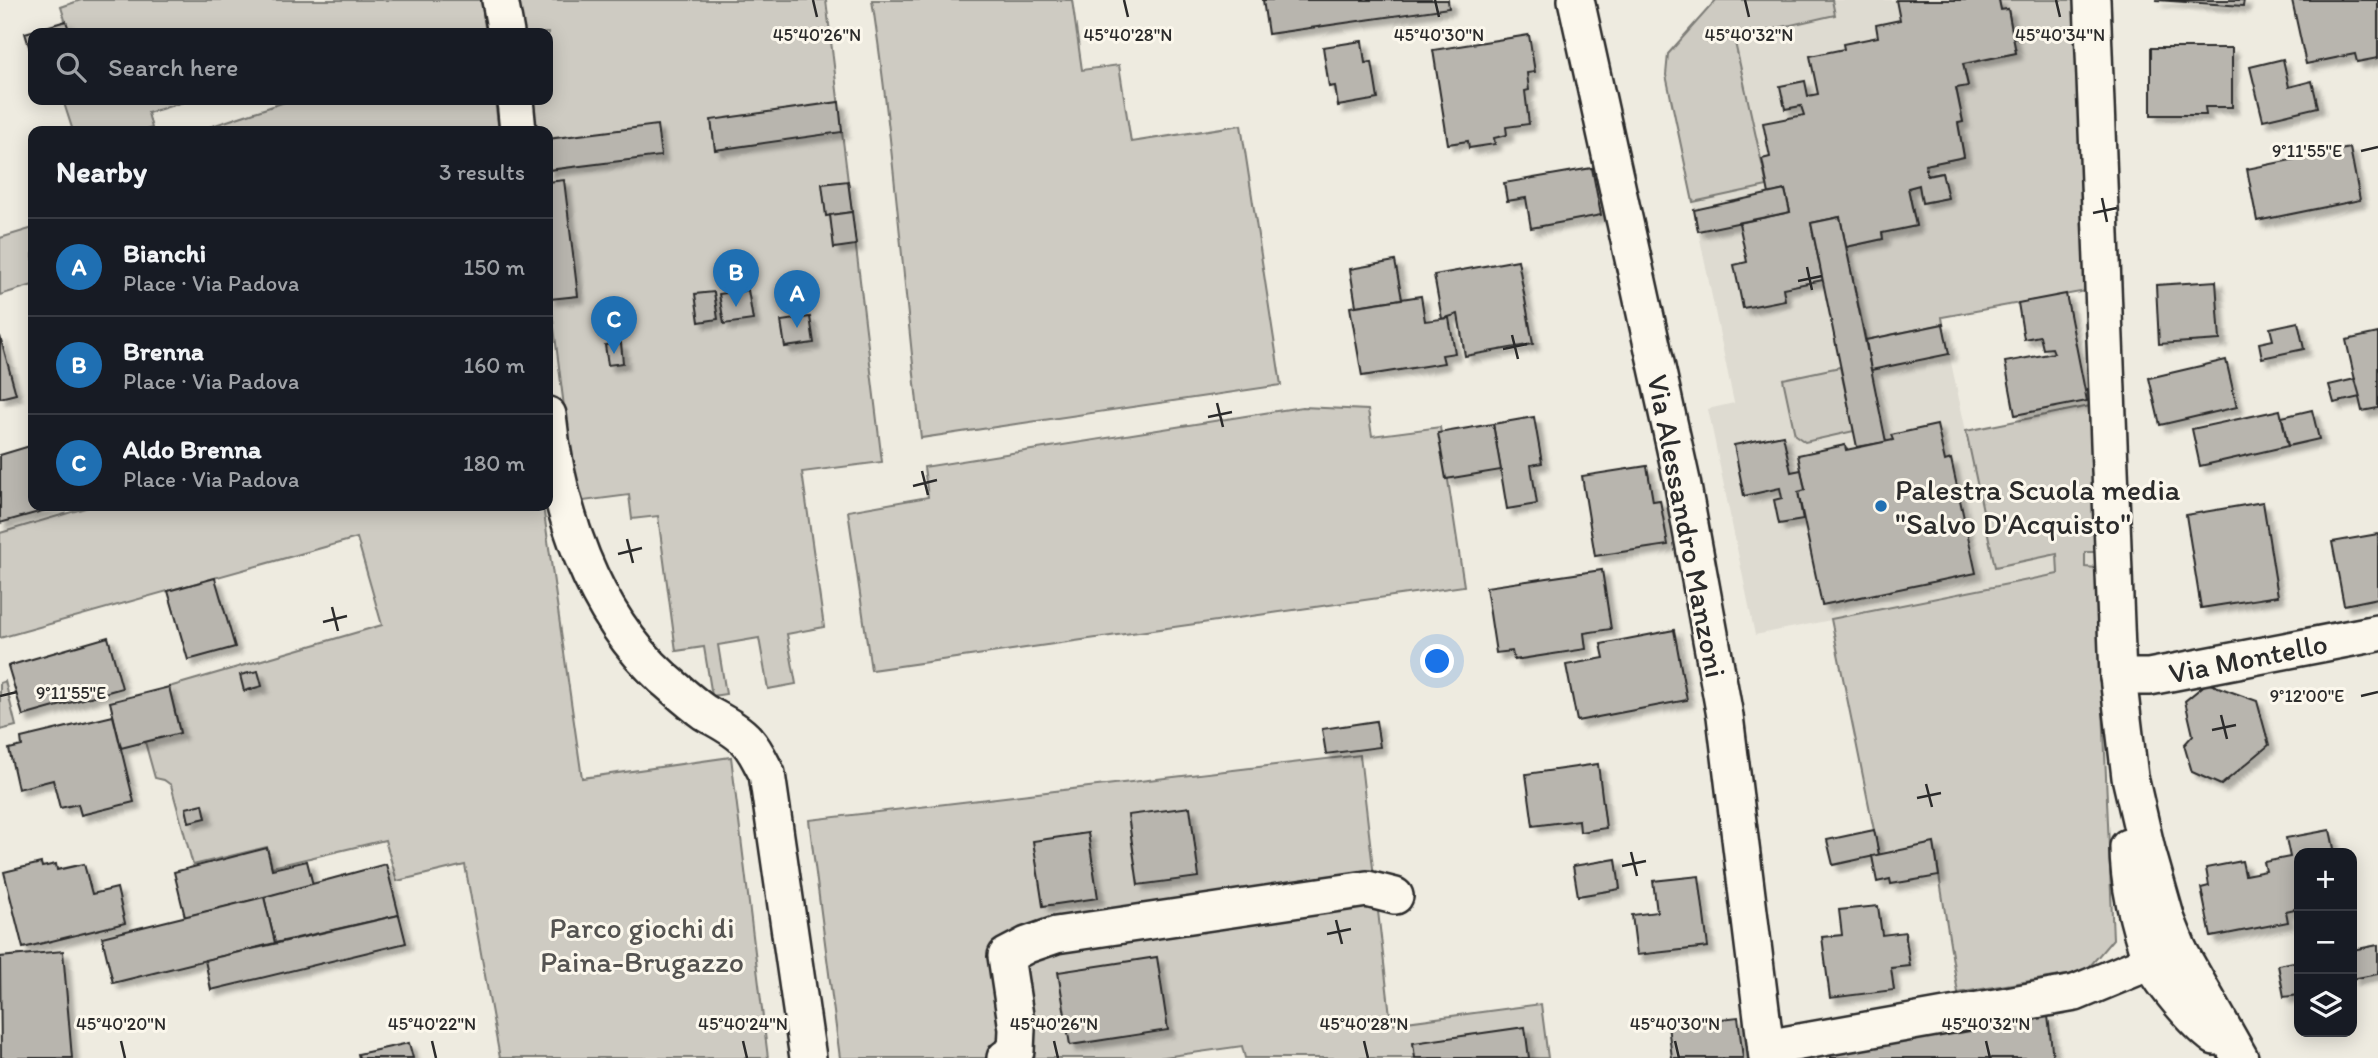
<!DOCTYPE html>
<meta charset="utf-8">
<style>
body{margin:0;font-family:Itim,sans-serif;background:#20242c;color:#f1f3f6}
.controls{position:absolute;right:21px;bottom:21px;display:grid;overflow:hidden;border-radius:14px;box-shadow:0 4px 18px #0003}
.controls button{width:63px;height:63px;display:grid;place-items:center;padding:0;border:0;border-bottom:2px solid #363941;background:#171b24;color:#f1f3f6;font:35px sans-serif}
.you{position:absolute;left:1438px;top:662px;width:24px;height:24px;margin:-18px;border:5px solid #fff;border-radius:50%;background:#1a73e8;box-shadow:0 0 0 10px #1a73e833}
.badge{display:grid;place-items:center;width:46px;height:46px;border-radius:50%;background:#1f6fb2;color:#fff;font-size:23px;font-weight:700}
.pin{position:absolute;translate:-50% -58px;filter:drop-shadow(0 2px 4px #0008)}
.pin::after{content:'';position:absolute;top:37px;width:24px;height:21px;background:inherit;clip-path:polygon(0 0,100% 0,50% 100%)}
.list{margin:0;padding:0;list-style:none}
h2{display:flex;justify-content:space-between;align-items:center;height:91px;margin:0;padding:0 28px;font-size:30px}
h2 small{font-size:23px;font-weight:400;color:#9ea1a6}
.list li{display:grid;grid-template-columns:46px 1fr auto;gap:21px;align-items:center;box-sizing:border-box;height:98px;padding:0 28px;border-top:2px solid #363941}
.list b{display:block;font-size:26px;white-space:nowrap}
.list p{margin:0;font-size:23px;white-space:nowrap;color:#9ea1a6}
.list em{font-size:23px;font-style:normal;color:#9ea1a6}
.icon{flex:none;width:38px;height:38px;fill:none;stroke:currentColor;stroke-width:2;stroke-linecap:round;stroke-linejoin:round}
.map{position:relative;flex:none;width:2378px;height:1058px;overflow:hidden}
.search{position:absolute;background:#171b24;box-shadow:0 4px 18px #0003;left:28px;top:28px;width:525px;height:77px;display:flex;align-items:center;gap:18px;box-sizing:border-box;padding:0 24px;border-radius:14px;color:#9ea1a6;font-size:26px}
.panel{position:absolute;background:#171b24;box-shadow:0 4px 18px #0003;left:28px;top:126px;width:525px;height:385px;border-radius:14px}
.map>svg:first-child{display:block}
.built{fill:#dedbd1;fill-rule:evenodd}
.green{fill:#cecbc2;stroke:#7c7b76;stroke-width:2}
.building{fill:#b8b5ae;stroke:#2b2b2b;stroke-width:2;filter:url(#shadow)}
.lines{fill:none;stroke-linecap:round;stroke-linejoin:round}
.street-casing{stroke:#2b2b2b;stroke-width:40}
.street{stroke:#fbf7ec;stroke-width:35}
.ticks{fill:none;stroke:#2b2b2b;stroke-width:2.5}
.poi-dot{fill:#1f6fb2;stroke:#fbf7ec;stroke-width:2.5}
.labels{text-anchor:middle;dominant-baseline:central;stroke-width:6;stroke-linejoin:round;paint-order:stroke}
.poi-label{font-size:30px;fill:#2b2b2b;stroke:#fbf7ec;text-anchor:start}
.street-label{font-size:30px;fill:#2b2b2b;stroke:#fbf7ec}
.park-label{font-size:30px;fill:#545351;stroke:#fbf7ec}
.ticks-label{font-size:18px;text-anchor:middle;fill:#2b2b2b;stroke:#fbf7ec;stroke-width:6;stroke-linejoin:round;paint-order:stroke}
</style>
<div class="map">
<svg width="2378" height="1058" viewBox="0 0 2378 1058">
<defs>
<filter id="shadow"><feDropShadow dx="6" dy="6" stdDeviation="2" flood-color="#0004"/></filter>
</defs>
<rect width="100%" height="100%" fill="#eeebe0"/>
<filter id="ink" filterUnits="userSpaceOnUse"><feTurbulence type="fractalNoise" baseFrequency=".0143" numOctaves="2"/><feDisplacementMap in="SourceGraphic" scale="14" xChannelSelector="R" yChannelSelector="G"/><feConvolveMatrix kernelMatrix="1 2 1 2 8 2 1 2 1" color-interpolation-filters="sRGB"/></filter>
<g filter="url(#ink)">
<path class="built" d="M 1716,0 L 2074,0 L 2086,291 L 1941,317 L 1966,431 L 2090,406 L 2113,939 L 1958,993 L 1934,844 L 1879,855 L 1831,620 L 1755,635 L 1708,409 L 1734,403 L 1666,75 L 1668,54 ZM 2079,427 L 2100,905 L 2058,574 L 2052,428 ZM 1892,436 L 1945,461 L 1951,460 L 1976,572 L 1822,605 L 1798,492 L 1805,490 L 1798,455 L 1845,445 L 1846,450 L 1893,440 Z"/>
<g class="green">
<polygon points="81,0 481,0 486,33 69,33 61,7"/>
<polygon points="514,0 826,0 882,462 802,472 824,627 787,634 796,684 768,689 759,638 718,645 726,694 712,696 704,647 676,651 658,516 632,519 629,495 576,502 548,280 548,131 528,131 526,100 548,100 548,33 519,33"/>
<path d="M 872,0 L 1072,0 L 1082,70 L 1119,65 L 1131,142 L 1241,125 L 1281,385 L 921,438 C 904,292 894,145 872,0 Z"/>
<polygon points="1716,0 1832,0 1835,15 1734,38 1767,186 1693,202 1666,75 1668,54"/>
<polygon points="1999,0 2074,0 2086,291 1942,317 1943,324 1866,340 1846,247 1883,239 1882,233 1916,226 1908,188 1919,185 1923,203 1947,198 1942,173 1927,176 1925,165 1964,157 1958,123 1963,122 1956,88 1968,85 1963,64 2016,53 2008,9 2001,10"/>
<polygon points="63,100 190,100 148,113 152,128 142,131 73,131"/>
<polygon points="291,100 495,100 499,131 197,131"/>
<polygon points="33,228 33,285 0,295 0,238"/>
<polygon points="1840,367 1854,431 1805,442 1795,435 1783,379"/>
<polygon points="2090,406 2096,552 2085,552 2085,567 2097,568 2113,939 2085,972 1958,993 1934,844 1879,855 1831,619 2058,574 2057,554 1995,567 1966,431"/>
<polygon points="1302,407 1368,410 1372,436 1440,427 1464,586 871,670 848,511 928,497 924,467"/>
<polygon points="92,506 543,506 582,778 731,757 768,1058 500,1058 465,865 397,881 385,840 272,867 267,847 193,865 171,785 164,780 155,778 145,742 180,732 169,687 382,625 357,538 0,638 0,533"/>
<polygon points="5,681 16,726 0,730 0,683"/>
<polygon points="1360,755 1391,1024 1541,1004 1548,1058 1245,1058 1242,1046 1157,1058 840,1058 809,820"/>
</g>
<g class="building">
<polygon points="1263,0 1448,0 1449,8 1268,34"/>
<polygon points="1896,0 1999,0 2001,10 2008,9 2016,53 1963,64 1968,86 1956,88 1963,122 1958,123 1964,157 1925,165 1927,176 1942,173 1948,198 1922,203 1919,185 1908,188 1916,226 1882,233 1883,239 1846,247 1840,217 1811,223 1823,280 1783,288 1785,300 1743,308 1734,265 1747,262 1739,223 1790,212 1785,190 1769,194 1762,159 1770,157 1763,123 1804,115 1801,106 1785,109 1780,86 1805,81 1808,96 1818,94 1810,56 1844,49 1843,44 1878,37 1876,25 1900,20"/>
<polygon points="2156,0 2244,0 2243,6"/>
<polygon points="2292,0 2378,0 2378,58 2357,62 2355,54 2306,64"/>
<polygon points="66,21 70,33 33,33 33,60 25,33"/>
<polygon points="1529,35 1535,72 1527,73 1529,90 1525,91 1529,124 1506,127 1507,135 1494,138 1495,144 1469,148 1468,141 1448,144 1433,50"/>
<polygon points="1362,41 1365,63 1372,62 1378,99 1338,106 1335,86 1329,87 1323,47"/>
<polygon points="2151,48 2232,48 2232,107 2205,107 2206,115 2151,115"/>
<polygon points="2283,59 2289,87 2312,81 2318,107 2263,120 2250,67"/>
<polygon points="839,102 842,132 715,150 711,120"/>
<polygon points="657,125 661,156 548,170 548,139"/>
<polygon points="2350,148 2360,200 2257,221 2247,169"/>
<polygon points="1592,168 1601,215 1531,228 1526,198 1507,201 1504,183"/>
<polygon points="564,180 578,296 550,299 548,280 548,182"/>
<polygon points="848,181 852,212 826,216 822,184"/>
<polygon points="1785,190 1790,212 1698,231 1694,210"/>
<polygon points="852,212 856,245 834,248 830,215"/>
<polygon points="1840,217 1886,442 1857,447 1811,223"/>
<polygon points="1518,260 1533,344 1465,356 1458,314 1442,319 1434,275"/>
<polygon points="1395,261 1402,299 1356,306 1350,269"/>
<polygon points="2216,281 2220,340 2159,344 2156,285"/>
<polygon points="748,290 753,320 724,324 719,294"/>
<polygon points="714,292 718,319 699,322 695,294"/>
<polygon points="2066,294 2087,401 2015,415 2005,362 2054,353 2052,348 2043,349 2040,336 2024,339 2018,303"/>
<polygon points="1421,296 1425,321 1449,318 1455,353 1442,355 1444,363 1362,376 1350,307"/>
<polygon points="810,317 814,343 785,347 781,321"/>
<polygon points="2298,322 2304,349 2262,358 2259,343 2273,340 2270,328"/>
<polygon points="1943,324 1949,354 1871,370 1866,340"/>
<polygon points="2378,333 2378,408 2362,411 2346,340"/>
<polygon points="0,336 16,394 0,398"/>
<polygon points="621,343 623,363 608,365 605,345"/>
<polygon points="2226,360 2237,407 2160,425 2149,378"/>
<polygon points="2355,379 2360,397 2334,403 2329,385"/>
<polygon points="2280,410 2288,446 2200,466 2192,429"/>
<polygon points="2312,410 2319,439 2288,446 2282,417"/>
<polygon points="1534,417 1542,463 1531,465 1537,504 1507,509 1493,424"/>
<polygon points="1493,424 1501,470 1446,479 1438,433"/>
<polygon points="1937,425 1945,461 1951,459 1976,573 1822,605 1798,492 1805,490 1798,455 1845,445 1846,450 1893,440 1891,435"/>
<polygon points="1783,435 1791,472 1801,470 1805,490 1798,492 1803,520 1779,524 1774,500 1782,498 1780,488 1744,496 1734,445"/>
<polygon points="33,445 33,506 60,506 0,523 0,455"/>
<polygon points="1647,466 1653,501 1660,500 1668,545 1595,556 1582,476"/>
<polygon points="2263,502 2278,596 2201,608 2186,515"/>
<polygon points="2378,534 2378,598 2344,605 2332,542"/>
<polygon points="1602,570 1611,629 1584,633 1586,649 1514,660 1512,651 1496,653 1486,587"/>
<polygon points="215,578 235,647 188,660 168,591"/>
<polygon points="1674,630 1687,700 1577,721 1566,665 1604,658 1601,644"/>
<polygon points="108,637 122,688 23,716 8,666"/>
<polygon points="258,671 262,686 244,691 240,675"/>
<polygon points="2207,683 2257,701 2269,745 2221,785 2192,772 2184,745 2193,735 2185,701"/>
<polygon points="169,687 180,733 121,748 110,702"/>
<polygon points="113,716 134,802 81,815 78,804 60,808 53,780 18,789 9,749 22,746 21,738"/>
<polygon points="1376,721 1380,747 1326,754 1322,729"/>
<polygon points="1598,764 1606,828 1580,832 1579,820 1533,826 1526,774"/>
<polygon points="203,804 206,818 189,822 186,808"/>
<polygon points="1190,807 1199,877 1138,885 1128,815"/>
<polygon points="1874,830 1879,855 1833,865 1827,840"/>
<polygon points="2330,830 2335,853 2299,853 2299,908 2286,911 2288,922 2211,937 2201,888 2209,886 2206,868 2242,861 2245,875 2266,871 2264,862 2290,857 2286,838"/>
<polygon points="1088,833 1098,898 1043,906 1033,841"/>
<polygon points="1934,843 1939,876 1891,884 1890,879 1877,882 1872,856"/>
<polygon points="267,848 272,869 307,861 313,885 185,917 174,872"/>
<polygon points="1616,859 1620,889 1578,896 1573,866"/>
<polygon points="41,863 42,867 56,864 57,870 84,864 92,894 117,888 125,923 23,948 4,872"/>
<polygon points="386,864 399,915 275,943 264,897"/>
<polygon points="1699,876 1708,947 1637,955 1632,915 1657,912 1653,881"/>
<polygon points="264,897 275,943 113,983 102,937"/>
<polygon points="1878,906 1882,935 1905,932 1910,966 1891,968 1894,990 1830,998 1822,937 1842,935 1839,910"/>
<polygon points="399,915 406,943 211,990 205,960"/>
<polygon points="2378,945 2378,974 2352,979 2352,950"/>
<polygon points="63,951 72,1058 1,1058 0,957"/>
<polygon points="1157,957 1168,1030 1070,1045 1058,972"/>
<polygon points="2299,961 2299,995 2284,997 2278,965"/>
<polygon points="2048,1016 2053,1058 1831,1058 1830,1050"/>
<polygon points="1738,1017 1743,1058 1672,1058 1668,1025"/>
<polygon points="1525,1027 1529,1058 1415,1058 1413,1043"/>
<polygon points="409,1043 413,1058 359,1058 358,1054"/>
</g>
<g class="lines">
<g class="street-casing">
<g id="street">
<polyline points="500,0 506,33"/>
<polyline points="1576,0 1682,481 1725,716 1767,1058"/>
<polyline points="2092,0 2118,677 2130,777 2147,850 2167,920 2179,950 2240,1058"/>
<polyline points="515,100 518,131"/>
<path d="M 548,415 C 557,508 592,613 663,678 C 676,689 690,702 704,712 C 719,721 737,729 748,742 C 756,751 761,763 767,774 L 808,1058"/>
<polyline points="2118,677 2149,677 2378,633"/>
<path d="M 2128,847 C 2128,883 2138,925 2150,958 C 2158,980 2197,1024 2215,1037"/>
<polyline points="1766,1048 2075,993 2179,950"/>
<polyline points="1005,1058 1016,1051 1017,1029 1006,956 1027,945 1056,935 1367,889 1395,896"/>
</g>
</g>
<use href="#street" class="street"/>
</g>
</g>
<path class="ticks" d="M 813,0 L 817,17M 1124,0 L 1128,17M 1435,0 L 1439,17M 1745,0 L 1749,17M 2056,0 L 2060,17M 2361,151 L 2378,147M 2102,198 L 2107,222M 2093,213 L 2117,208M 1807,267 L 1812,290M 1798,281 L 1822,276M 1512,335 L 1518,359M 1503,349 L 1527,344M 1217,403 L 1223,427M 1208,417 L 1232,412M 922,471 L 928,495M 913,486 L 937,480M 627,539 L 633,563M 618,554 L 642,548M 332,607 L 338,631M 323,622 L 347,616M 0,696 L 17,692M 2361,696 L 2378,692M 2221,715 L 2227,739M 2212,730 L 2236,725M 1926,784 L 1932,807M 1917,798 L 1941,793M 1631,852 L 1637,876M 1622,866 L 1646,861M 1336,920 L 1342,944M 1327,934 L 1351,929M 121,1041 L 125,1058M 432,1041 L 436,1058M 743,1041 L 747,1058M 1054,1041 L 1058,1058M 1364,1041 L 1368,1058M 1675,1041 L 1679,1058M 1986,1041 L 1990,1058"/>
<circle class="poi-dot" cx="1881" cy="506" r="7"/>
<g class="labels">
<g class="poi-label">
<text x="1895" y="489">Palestra Scuola media<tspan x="1895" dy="34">"Salvo D'Acquisto"</tspan></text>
</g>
<g class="street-label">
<text transform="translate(1687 526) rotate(79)">Via Alessandro Manzoni</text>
<text transform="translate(2248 658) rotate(-11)">Via Montello</text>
</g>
<g class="park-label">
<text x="642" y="927">Parco giochi di<tspan x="642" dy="34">Paina-Brugazzo</tspan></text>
</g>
</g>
<g class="ticks-label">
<text x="817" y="41">45°40'26"N</text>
<text x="1128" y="41">45°40'28"N</text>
<text x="1439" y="41">45°40'30"N</text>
<text x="1749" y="41">45°40'32"N</text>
<text x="2060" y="41">45°40'34"N</text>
<text x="2307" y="157">9°11'55"E</text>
<text x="71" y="699">9°11'55"E</text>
<text x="2307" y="702">9°12'00"E</text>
<text x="121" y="1030">45°40'20"N</text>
<text x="432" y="1030">45°40'22"N</text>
<text x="743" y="1030">45°40'24"N</text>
<text x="1054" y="1030">45°40'26"N</text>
<text x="1364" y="1030">45°40'28"N</text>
<text x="1675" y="1030">45°40'30"N</text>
<text x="1986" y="1030">45°40'32"N</text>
</g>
</svg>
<div class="controls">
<button>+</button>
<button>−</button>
<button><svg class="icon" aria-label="layers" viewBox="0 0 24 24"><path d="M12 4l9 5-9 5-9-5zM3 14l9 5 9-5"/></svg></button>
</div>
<div class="you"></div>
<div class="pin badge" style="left:797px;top:328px">A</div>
<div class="pin badge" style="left:736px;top:307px">B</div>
<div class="pin badge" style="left:614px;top:354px">C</div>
<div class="search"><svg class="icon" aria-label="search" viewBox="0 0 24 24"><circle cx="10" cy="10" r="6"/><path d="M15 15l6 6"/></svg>Search here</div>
<section class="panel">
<h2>Nearby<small>3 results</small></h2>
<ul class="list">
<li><span class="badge">A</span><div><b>Bianchi</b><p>Place · Via Padova</p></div><em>150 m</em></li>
<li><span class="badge">B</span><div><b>Brenna</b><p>Place · Via Padova</p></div><em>160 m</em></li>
<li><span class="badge">C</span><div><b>Aldo Brenna</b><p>Place · Via Padova</p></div><em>180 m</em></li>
</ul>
</section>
</div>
